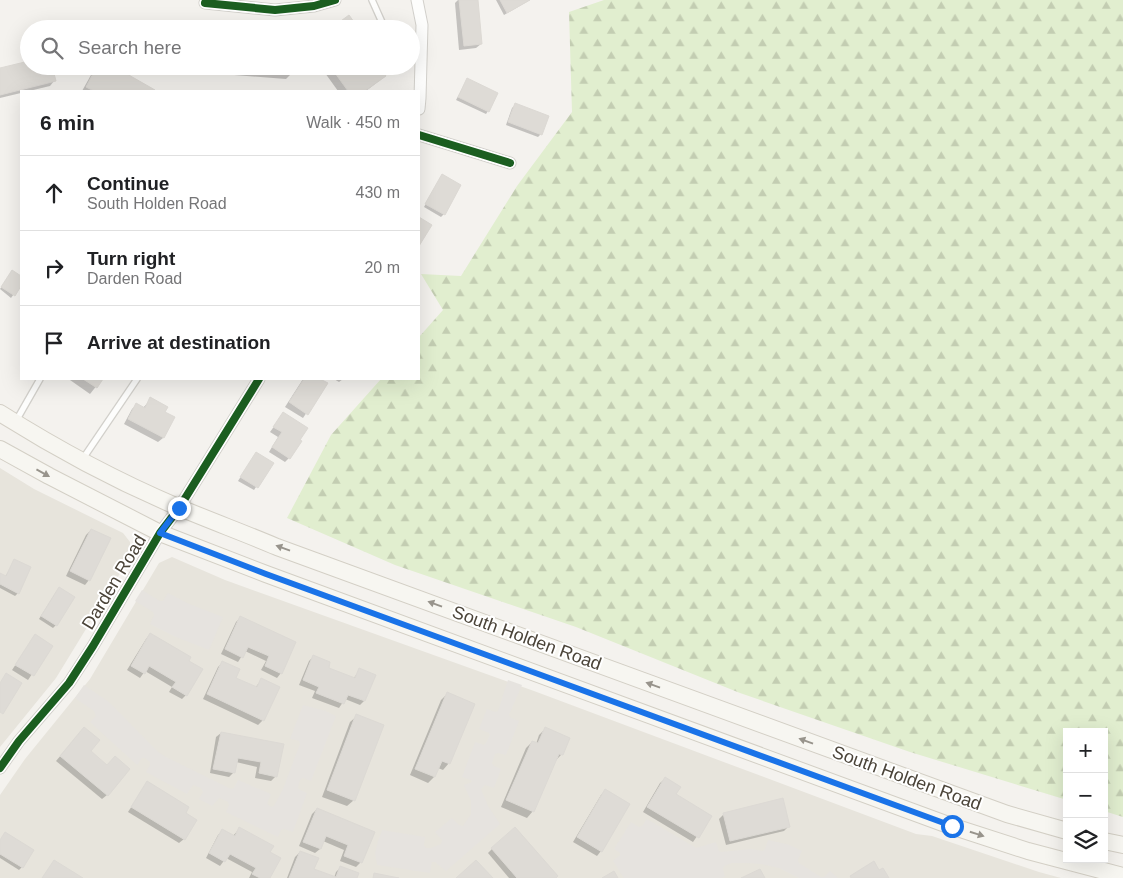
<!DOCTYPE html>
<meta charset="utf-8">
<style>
body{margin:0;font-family:Helvetica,sans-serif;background:#f6f6f6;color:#202124}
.controls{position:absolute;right:15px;bottom:15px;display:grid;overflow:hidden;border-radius:0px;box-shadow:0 5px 20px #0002}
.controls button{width:45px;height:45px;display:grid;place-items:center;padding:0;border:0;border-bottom:1px solid #e0e0e0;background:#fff;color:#202124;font:25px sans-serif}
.stop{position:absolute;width:15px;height:15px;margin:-11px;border:4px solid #1a73e8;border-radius:50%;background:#fff}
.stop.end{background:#1a73e8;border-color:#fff;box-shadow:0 1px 5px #0008}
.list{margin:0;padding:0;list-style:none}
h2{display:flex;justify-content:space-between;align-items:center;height:65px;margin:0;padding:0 20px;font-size:21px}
h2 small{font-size:16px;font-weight:400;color:#757577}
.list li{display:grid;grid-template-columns:32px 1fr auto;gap:15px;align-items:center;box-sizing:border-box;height:75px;padding:0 20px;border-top:1px solid #e0e0e0}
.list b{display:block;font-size:19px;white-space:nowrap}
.list p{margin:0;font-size:16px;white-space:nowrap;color:#757577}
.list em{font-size:16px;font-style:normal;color:#757577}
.icon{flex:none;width:28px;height:28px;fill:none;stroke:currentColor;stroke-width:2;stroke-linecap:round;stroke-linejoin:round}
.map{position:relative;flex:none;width:1123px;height:878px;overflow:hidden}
.search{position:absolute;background:#fff;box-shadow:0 5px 20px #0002;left:20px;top:20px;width:400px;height:55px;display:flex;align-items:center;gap:12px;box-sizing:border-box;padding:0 18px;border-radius:28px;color:#757577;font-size:19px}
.panel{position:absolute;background:#fff;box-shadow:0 5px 20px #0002;left:20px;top:90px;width:400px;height:290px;border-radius:0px}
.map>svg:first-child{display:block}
.residential{fill:#e7e4dc}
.forest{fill:url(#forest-firs)}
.parking{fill:#e6e3df}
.shadow{fill:#0003}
.building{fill:#dedbd6;stroke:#dcd9d4}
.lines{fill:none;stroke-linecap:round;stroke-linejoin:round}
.service-casing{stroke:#d2d0cb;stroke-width:8}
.minor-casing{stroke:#d2d0cb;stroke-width:13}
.secondary-casing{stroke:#d3cfc5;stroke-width:18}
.service{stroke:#fdfdfc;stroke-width:5.5}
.minor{stroke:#fdfdfc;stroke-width:11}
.secondary{stroke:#f7f6f1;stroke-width:16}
.cycleway-casing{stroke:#fff;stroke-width:11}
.cycleway{stroke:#1b5e20;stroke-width:8}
.oneway{fill:#98948c}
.route{stroke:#1a73e8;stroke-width:6}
.labels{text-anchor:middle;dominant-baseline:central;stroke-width:4;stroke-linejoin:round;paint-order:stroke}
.street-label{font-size:18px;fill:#4b4439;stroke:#fff}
</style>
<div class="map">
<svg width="1123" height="878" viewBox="0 0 1123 878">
<defs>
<pattern id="forest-firs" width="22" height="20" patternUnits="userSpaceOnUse" patternTransform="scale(1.25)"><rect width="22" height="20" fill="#e1eecf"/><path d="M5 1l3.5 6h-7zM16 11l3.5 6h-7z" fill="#c3cdb2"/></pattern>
</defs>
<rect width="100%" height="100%" fill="#f4f2ee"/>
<g class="residential">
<polygon points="0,468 34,489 123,533 130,542 130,557 56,678 0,747"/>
<polygon points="172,557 225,580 534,691 916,834 932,836 1039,872 1061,878 0,878 0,795 25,759 90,679 159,563"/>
</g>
<polygon class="forest" points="604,0 1123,0 1123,817 1104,811 1104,732 1067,732 1067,800 910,752 740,693 576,627 395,565 287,518 331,435 381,379 419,379 419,337 443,310 421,274 461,276 517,186 572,112 569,12"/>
<g class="parking">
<polygon points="142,590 160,601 163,601 168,593 187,603 223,617 209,650 176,637 150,624 154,615 153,612 135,601"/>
<polygon points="508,680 522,685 509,715 511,718 519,721 506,755 498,753 495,754 492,763 494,766 501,769 494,788 485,785 481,789 488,806 500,824 446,871 435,862 432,862 430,873 377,865 375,854 378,841 382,830 425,837 424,845 426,848 431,848 441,844 442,840 435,832 452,818 459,825 463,826 471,814 471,801 464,785 472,782 471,780 462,777 475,742 484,745 486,743 490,735 489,733 479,729 487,709 495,712 498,711"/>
<polygon points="84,685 109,702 157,751 166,757 231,789 234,788 238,780 271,794 267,804 271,807 274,806 283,789 300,744 299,741 290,739 303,705 326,711 336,716 311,781 303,778 300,780 298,788 300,790 307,793 293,832 284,829 281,830 278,837 226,812 229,805 228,802 219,798 212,806 199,799 203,792 201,788 193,785 187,794 146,772 150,765 150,762 145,758 142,758 137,765 90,722 96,716 94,711 75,698"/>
<polygon points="647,819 696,848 716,842 719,851 721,852 751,849 763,851 765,849 768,840 790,845 802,851 798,860 799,863 821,877 824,877 830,871 838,878 799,878 779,868 761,864 745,863 732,863 724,866 723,869 725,877 721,878 624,878 613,861 620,855 620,853 614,849 631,822 639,827 642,826"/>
</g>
<g class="shadow">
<polygon points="458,0 476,0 481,44 476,48 459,50 455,3"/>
<polygon points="496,0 530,0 504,15"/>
<polygon points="29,66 54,81 50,86 0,98 0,69"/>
<polygon points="96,66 110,66 153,90 82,91"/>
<polygon points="210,66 292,66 292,73 286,79 209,73"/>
<polygon points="320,66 351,66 357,75 385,76 366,91 338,91"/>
<polygon points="467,80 488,111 486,114 456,100"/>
<polygon points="515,105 541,134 538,137 506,125 512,108"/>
<polygon points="440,179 444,214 441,217 424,207"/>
<polygon points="12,271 21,277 21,284 11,298 0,289"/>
<polygon points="71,379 102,379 90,394 70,380"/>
<polygon points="303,379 318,379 326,384 303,418 285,407"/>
<polygon points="334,379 343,379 339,382"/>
<polygon points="151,399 164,413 173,418 163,438 158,442 124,424 132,409 136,405 143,408"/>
<polygon points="283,414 289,458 285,462 269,452 278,437 270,432"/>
<polygon points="254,456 272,463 254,490 238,481"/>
<polygon points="91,530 89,580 85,585 66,576 86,535"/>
<polygon points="15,560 18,593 15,596 0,588 0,574 5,577"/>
<polygon points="56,592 56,625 53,628 39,619"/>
<polygon points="240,618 295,642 281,673 277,678 261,670 266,661 245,651 238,662 221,654 236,622"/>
<polygon points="150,634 187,661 186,695 182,699 169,692 172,687 145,671 140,678 127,670 146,639"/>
<polygon points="35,636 51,646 28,680 12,670"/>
<polygon points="313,657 327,668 353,679 360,670 364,701 360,705 345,699 339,708 312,698 315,691 299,685 309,661"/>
<polygon points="222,663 234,678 255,688 262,679 263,720 258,725 203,699 218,667"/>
<polygon points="447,694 449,763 443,770 438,768 434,777 428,783 410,775 441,700"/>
<polygon points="357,716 354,800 347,806 322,797 350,722"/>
<polygon points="545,729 568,739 561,755 555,761 533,811 527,818 501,807 526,748 532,742 536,744 539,735"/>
<polygon points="80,733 89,751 107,795 102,799 56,761"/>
<polygon points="221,733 282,745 276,776 271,781 255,778 257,767 236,762 234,772 229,777 210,773 216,737"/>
<polygon points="665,779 675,795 711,816 693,842 643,812 660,783"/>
<polygon points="147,783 184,813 184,839 179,843 128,812"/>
<polygon points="605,791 601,851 597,856 573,842 601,795"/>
<polygon points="317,809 373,832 360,863 356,867 340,861 344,850 323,841 320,849 315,853 299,846 312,814"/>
<polygon points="724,814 789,826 784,831 726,845 719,819"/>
<polygon points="239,829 269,853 269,878 249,878 252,872 226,858 220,866 206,858 218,835 223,830 233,836"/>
<polygon points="0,840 22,867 19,870 0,858"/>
<polygon points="492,849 555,878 509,878 488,853"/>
<polygon points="300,852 313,870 334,878 336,872 340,868 356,878 287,878 295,857"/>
</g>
<g class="building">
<polygon points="459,0 478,0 482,44 464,46"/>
<polygon points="500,0 530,0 507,13"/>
<polygon points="349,15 359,29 330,29"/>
<polygon points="29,61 29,66 52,66 56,81 0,95 0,68"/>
<polygon points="97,66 113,66 155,90 154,91 94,91 86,87"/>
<polygon points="215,66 294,66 293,73"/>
<polygon points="330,66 353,66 357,73 367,66 379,66 386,76 365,91 348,91"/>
<polygon points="467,78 498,93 489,112 458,97"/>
<polygon points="515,103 549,116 542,135 508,122"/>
<polygon points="442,174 461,185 445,215 425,204"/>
<polygon points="419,217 432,225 419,246"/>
<polygon points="12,270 21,276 21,286 15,296 1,287"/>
<polygon points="83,379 103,379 97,388"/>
<polygon points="304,379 320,379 328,383 308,415 289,402"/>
<polygon points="150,397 168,407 165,412 175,417 164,438 128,419 136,403 145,408"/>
<polygon points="283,412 308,428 300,440 302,441 290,459 272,447 282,432 273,427"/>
<polygon points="256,452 274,463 258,488 240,477"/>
<polygon points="91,529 111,538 90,581 70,571"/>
<polygon points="14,559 31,567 19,594 0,584 0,573 6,576"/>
<polygon points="59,587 75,597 57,626 41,616"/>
<polygon points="240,616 296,642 282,674 265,666 269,656 248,647 243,658 225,649"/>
<polygon points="150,633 191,657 189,661 203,669 187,696 172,687 176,682 149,666 145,674 131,666"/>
<polygon points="35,634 53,646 34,676 15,665"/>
<polygon points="313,655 330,662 329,668 355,678 359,668 376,675 365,701 348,695 344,704 316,693 319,687 303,680"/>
<polygon points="222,661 240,669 236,678 257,687 261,678 280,687 264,721 207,694"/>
<polygon points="6,673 22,683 3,714 0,712 0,683"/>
<polygon points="447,692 475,704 450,764 442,761 435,777 415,769"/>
<polygon points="356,714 384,725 355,801 327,790"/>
<polygon points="84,727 100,740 91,751 107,765 115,756 130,769 108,796 60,756"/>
<polygon points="545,727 570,738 563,755 559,754 534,812 506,800 532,741 538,743"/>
<polygon points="221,732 284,744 277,777 259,773 261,762 238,758 235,773 213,769"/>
<polygon points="665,777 681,787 676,794 712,816 699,838 647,807"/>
<polygon points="147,781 189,807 186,813 197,820 185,840 131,807"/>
<polygon points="605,789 630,804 602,852 577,837"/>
<polygon points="783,798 790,827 730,841 723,813"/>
<polygon points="317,808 375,832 362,863 344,856 348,845 326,836 321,849 303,842"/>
<polygon points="239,827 274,846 270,852 281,858 270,878 260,878 252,874 256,868 230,854 225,862 209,853 222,829 235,836"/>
<polygon points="515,827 558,876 556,878 517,878 491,848"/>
<polygon points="5,832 34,850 23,868 0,854 0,840"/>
<polygon points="300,851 319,858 314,869 336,877 340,866 359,873 357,878 289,878"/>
<polygon points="54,860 83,878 42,878"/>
<polygon points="476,860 493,878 456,878"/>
<polygon points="874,861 879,870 883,868 889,878 851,878 850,876"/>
<polygon points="760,869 765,878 741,878"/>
<polygon points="614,871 618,878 602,878"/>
<polygon points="374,873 399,878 373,878"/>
</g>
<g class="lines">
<g class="service-casing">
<g id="service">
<polyline points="372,0 385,29"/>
<polyline points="16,421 40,379"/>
<polyline points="82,460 137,379"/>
</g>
</g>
<g class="minor-casing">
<g id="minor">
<polyline points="417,0 422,25 420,98 419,109"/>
<polyline points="205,3 275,10 314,6 335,0"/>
<polyline points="419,135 510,163"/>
<polyline points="0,768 19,741 69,683 93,646 160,533 179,508 259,379"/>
</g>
</g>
<g class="secondary-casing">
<g id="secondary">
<path d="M 0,413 C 57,449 117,481 178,507 C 211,521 244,533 277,547 L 1007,814 L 1067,831"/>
<polyline points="0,449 49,476 160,533 266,574 951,826 1028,851 1123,876"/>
<polyline points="1104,841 1123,845"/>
</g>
</g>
<use href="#service" class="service"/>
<use href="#minor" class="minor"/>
<use href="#secondary" class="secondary"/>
<g class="cycleway-casing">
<g id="cycleway">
<polyline points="205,3 275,10 314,6 335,0"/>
<polyline points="419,135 510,163"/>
<polyline points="0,768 19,741 69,683 93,646 160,533 179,508 259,379"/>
</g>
</g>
<use href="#cycleway" class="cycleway"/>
</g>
<defs><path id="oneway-solid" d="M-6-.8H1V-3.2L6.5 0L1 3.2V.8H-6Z" transform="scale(1.25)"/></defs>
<g class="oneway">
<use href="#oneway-solid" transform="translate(43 473) rotate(29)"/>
<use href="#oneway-solid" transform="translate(283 548) rotate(-160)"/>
<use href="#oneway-solid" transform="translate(435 604) rotate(-160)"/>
<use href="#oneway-solid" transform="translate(653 685) rotate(-160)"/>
<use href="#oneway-solid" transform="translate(806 741) rotate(-160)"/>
<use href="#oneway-solid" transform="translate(977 834) rotate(18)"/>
</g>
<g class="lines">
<polyline class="route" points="179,508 160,533 266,574 952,826"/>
</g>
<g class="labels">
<g class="street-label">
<text transform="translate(114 582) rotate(-59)">Darden Road</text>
<text transform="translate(527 638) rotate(20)">South Holden Road</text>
<text transform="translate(907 778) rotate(20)">South Holden Road</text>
</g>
</g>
</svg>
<div class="controls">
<button>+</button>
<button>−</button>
<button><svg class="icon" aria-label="layers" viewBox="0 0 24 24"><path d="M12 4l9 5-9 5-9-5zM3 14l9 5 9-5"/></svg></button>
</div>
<div class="stop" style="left:952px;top:826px"></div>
<div class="stop end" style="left:179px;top:508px"></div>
<div class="search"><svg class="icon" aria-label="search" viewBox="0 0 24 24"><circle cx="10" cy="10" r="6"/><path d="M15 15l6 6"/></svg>Search here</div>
<section class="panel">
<h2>6 min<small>Walk · 450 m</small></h2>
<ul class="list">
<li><svg class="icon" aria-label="ahead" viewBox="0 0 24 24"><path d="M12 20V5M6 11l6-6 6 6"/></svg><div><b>Continue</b><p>South Holden Road</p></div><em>430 m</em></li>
<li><svg class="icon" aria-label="right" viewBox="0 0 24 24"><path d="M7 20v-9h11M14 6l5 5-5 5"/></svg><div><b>Turn right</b><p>Darden Road</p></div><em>20 m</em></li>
<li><svg class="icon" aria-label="arrive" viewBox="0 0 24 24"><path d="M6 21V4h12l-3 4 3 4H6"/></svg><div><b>Arrive at destination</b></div></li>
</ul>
</section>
</div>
